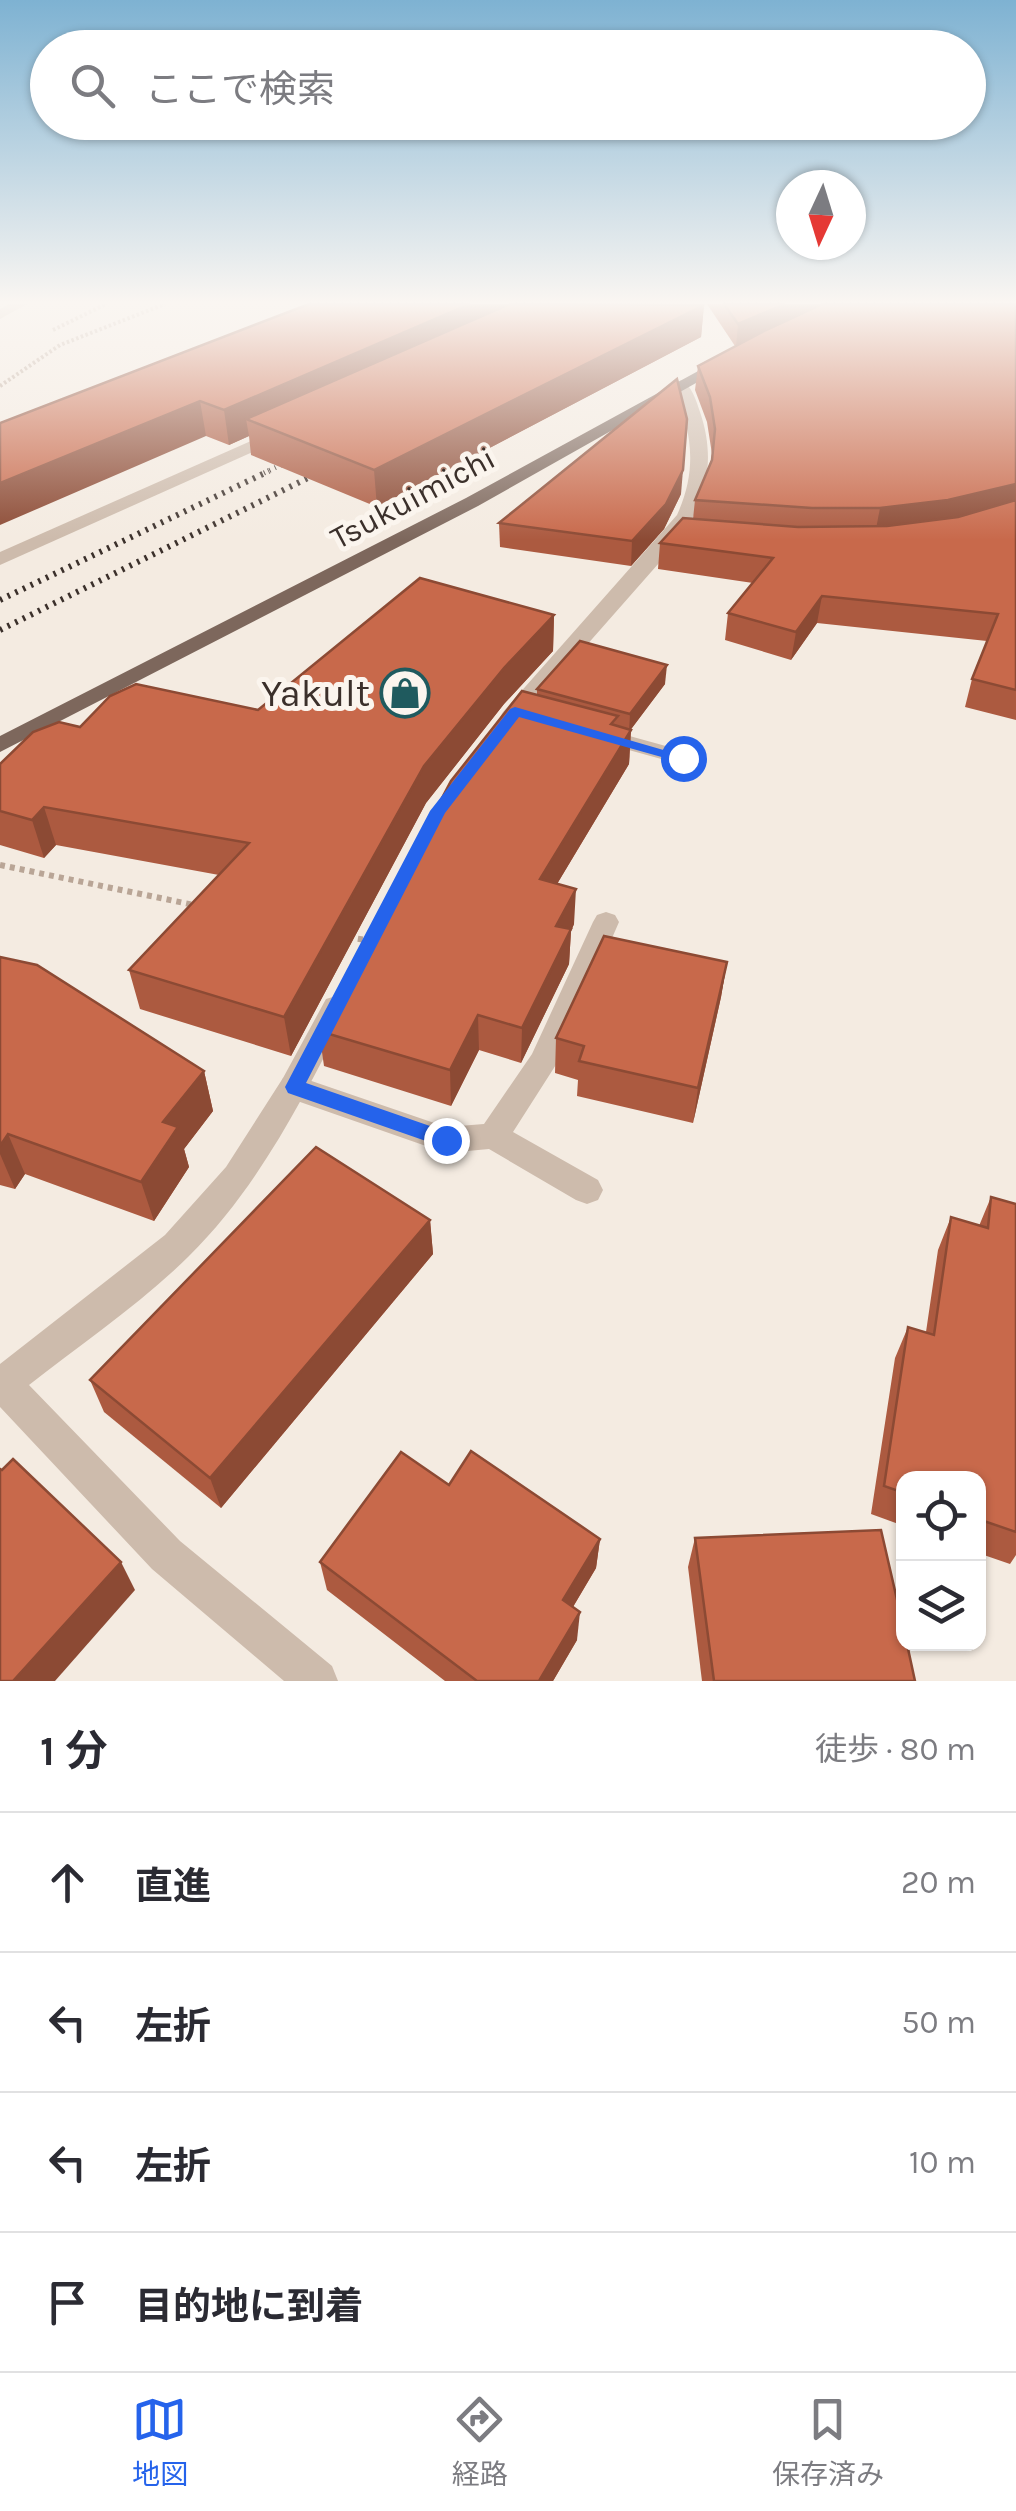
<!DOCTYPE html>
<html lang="ja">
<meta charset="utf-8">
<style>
body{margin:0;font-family:Karla,"Noto Sans JP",sans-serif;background:#f2f2f3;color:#2b2b33}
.controls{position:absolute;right:30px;bottom:30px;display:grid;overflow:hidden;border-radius:20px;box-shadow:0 2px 8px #0004}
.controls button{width:90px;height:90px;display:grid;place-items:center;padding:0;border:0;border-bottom:2px solid #e1e1e2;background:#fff;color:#2b2b33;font:50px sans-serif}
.compass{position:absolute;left:776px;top:170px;width:90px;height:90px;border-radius:50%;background:#fff;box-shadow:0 2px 8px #0004;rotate:184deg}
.stop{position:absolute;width:30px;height:30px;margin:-22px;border:8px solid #2563eb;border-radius:50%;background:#fff}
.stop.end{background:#2563eb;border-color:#fff;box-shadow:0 2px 10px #0008}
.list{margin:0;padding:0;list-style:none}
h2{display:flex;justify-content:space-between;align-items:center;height:130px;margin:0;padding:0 40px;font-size:42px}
h2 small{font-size:32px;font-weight:400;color:#7c7c81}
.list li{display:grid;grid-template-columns:65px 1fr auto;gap:30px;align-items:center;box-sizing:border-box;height:140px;padding:0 40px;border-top:2px solid #e1e1e2}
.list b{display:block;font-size:38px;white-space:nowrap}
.list em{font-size:32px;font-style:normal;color:#7c7c81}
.icon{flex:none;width:55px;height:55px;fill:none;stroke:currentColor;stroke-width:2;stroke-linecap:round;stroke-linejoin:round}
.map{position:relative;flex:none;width:1016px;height:1681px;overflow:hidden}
.search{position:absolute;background:#fff;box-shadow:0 2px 8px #0004;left:30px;right:30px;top:30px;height:110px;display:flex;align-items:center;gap:25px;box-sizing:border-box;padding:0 35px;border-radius:55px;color:#7c7c81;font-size:38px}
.sheet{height:690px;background:#fff}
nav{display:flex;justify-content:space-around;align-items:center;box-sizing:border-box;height:140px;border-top:2px solid #e1e1e2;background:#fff;font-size:28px;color:#7c7c81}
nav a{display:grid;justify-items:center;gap:5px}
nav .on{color:#2563eb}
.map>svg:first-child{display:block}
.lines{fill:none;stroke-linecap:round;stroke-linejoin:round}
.path-far1{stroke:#b9a596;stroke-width:4;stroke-dasharray:2.5 2.5;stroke-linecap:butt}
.path{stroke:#b9a596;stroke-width:6;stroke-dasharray:5 5;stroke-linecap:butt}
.lane{fill:#cdbbac;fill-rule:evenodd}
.street{fill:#cdbbac;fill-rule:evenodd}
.primary{fill:#7d675c;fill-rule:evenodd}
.rail-far1{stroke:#3b302b;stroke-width:5;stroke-dasharray:1 5;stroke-linecap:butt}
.rail{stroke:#3b302b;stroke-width:6;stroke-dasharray:2.5 6;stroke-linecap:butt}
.wall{fill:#ac5a40}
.shaded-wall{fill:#8c4a34}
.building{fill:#c8694b;stroke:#8c4a34;stroke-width:2.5}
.route{fill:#2563eb}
.labels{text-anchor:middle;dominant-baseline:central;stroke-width:10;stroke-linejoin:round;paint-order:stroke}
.far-street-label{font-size:32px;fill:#3b302b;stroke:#fbf5ee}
.poi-label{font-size:38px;fill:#3b302b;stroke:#fbf5ee;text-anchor:end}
</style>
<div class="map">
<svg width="1016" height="1681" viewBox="0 0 1016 1681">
<rect width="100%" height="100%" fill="#f4ebe1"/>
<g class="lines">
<g class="path-far1">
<polyline points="53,330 106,304"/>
<polyline points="0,386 60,345 165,304"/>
</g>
<g class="path">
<polyline points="0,865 199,906"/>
<polyline points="348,937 371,941"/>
</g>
<g class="lane">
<polygon points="597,727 691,753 695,758 683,765 589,739 586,734 589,729"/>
<polygon points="606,912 615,915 619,922 559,1060 513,1132 598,1180 603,1190 598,1200 587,1204 576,1200 489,1149 446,1153 283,1096 279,1087 283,1078 294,1075 446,1127 484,1124 532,1054 593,922 597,915"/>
</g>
<g class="street">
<polygon points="9,304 27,304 0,319 0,309"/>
<path d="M 681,380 C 692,386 696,400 700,412 C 716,459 707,498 681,538 L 519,722 L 503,722 L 500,717 L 503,712 L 677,515 C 698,469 692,431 673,385 Z"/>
<polygon points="278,429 286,434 284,438 0,565 0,552"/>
<path d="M 336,996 L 346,999 L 350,1007 C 305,1094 260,1186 189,1256 C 143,1302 81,1344 29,1385 L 180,1541 L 332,1666 L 338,1681 L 284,1681 L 152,1569 L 0,1407 L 0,1364 L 165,1235 L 226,1167 L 283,1078 L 326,999 Z"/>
</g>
<polygon class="primary" points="722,358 735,361 478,506 0,752 0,736 466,498"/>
<g class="rail-far1">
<polyline points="264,473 302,455"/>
<polyline points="317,473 332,466"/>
</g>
<g class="rail">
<polyline points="0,600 269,471"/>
<polyline points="0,630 322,471"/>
</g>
</g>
<g class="wall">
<polygon points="707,304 1016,304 1016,720 965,707 972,679 987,641 817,623 791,660 725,640 728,613 753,583 658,569 660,543 693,519 695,500 711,461 712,454 707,422 695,390 698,366 735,346"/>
<polygon points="704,305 701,337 377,507 251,455 249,436 229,445 206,436 0,423"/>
<polygon points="681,494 664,529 631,566 500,547 499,523"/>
<polygon points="554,615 553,651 504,704 426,803 291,1056 140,1009 129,970 219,875 56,845 44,858 0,845 0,764 80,727 258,710"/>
<polygon points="665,684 631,729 629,764 557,884 574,924 571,931 569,964 521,1063 479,1050 451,1106 324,1066 319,1031 537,695 537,689"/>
<polygon points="0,957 204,1071 213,1111 184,1149 189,1167 154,1221 25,1174 15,1189 0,1185"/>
<polygon points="727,962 721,997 693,1123 577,1096 578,1080 555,1073 556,1038"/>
<polygon points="991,1197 1016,1204 1016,1555 1010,1564 978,1553 978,1478 904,1478 904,1526 871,1514 895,1358 908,1327 926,1332 938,1250 951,1217 979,1226"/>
<polygon points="430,1220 433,1254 221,1508 104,1412 90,1380"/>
<polygon points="449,1485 600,1539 596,1568 573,1607 577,1640 553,1681 445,1681 327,1590 320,1562"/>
<polygon points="695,1538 915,1681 702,1681 688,1567"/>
</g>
<g class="shaded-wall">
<polygon points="470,304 543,304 246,419 249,436 229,445 224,410"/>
<polygon points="785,304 832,304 736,347 738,324"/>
<polygon points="704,305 701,337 377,507 374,470"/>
<polygon points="200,401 206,436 0,525 0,483"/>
<polygon points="683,470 681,494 664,529 631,566 632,541"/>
<polygon points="1016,484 1016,505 875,534 880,508"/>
<polygon points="822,596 817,623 791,660 796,632"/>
<polygon points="554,615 553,651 504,704 426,803 291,1056 284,1017 424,766 504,668"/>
<polygon points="667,665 665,684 629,732 630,714"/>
<polygon points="631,730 629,764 539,914 540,879"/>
<polygon points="44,807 56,845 44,858 32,820"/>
<polygon points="576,889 574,924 571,931 569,964 521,1063 522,1028 556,926"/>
<polygon points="727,962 721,997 693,1123 698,1088"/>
<polygon points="478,1015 479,1050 451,1106 450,1070"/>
<polygon points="204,1071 213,1111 184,1149 189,1167 154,1221 141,1182 163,1122"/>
<polygon points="8,1134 25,1174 15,1189 0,1154 0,1146"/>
<polygon points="430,1220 433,1254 221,1508 210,1478"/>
<polygon points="600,1539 596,1568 561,1627 563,1600"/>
<polygon points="121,1562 135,1590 55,1681 13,1681"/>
<polygon points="580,1612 577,1640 553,1681 539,1681"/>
</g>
<g class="building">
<polygon points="309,304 470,304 224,410 200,401 0,483 0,423"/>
<polygon points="510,304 704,305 374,470 246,419"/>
<polygon points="724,304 785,304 738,324"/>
<polygon points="822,304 1016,304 1016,484 948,500 880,508 812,508 695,500 712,460 715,429 710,397 698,366 766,330"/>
<polygon points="677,379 687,419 683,470 666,504 632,541 499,523"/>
<polygon points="1016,500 1016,690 972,679 998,614 822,596 796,632 728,613 773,558 660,543 683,518 798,527 887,526 958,517"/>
<polygon points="420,578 554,615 504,668 424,766 284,1017 129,970 249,843 44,807 32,820 0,811 0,764 33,732 59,722 80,727 110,696 136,684 258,710"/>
<polygon points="580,641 667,665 630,714 537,689"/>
<polygon points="522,691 618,716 611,724 631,730 540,879 576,889 556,926 571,929 522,1028 478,1015 450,1070 319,1031 451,781"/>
<polygon points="604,936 727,962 698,1088 579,1061 584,1046 556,1038"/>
<polygon points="0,957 37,965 204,1071 163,1122 178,1127 141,1182 8,1134 0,1146"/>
<polygon points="316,1147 430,1220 210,1478 90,1380"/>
<polygon points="991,1197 1016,1204 1016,1532 978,1519 978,1478 904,1478 904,1493 884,1486 908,1327 934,1335 951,1217 988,1228"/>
<polygon points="471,1451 600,1539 563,1600 580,1612 539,1681 477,1681 320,1562 401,1452 449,1485"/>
<polygon points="13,1459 121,1562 13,1681 0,1681 0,1469 2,1470"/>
<polygon points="881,1530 904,1630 904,1644 907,1644 915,1681 714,1681 695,1538"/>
</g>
<linearGradient id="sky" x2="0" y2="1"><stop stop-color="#7eb2d2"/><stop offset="0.56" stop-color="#faf6f2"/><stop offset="1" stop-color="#faf6f2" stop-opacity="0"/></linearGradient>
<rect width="1016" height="540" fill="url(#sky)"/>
<polygon class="route" points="515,707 691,758 683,763 519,717 445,813 306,1083 453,1134 453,1146 446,1148 288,1093 285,1087 430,811 510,709"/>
<defs>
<g id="shop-ring" transform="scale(2.5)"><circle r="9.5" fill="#fbf5ee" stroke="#1f5a5e" stroke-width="1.5"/><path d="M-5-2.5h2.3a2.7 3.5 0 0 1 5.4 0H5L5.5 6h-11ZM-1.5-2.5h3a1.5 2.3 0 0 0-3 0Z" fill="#1f5a5e"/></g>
</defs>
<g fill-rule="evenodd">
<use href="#shop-ring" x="405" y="693"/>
</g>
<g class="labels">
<g class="far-street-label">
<text transform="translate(413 498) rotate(-28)">Tsukuimichi</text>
</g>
<g class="poi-label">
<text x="370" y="693">Yakult</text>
</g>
</g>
</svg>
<div class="controls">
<button><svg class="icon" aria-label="locate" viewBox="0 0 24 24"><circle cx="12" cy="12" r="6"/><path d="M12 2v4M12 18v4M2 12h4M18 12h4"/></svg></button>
<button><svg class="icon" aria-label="layers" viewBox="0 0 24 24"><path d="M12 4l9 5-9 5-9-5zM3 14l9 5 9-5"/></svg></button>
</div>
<svg class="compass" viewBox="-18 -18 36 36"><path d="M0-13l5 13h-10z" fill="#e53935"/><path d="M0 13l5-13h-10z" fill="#7c7c81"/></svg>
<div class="stop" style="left:683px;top:758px"></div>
<div class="stop end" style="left:446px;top:1140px"></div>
<div class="search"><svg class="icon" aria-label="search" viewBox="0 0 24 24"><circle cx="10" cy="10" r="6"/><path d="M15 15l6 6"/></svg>ここで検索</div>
</div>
<section class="sheet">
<h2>1 分<small>徒歩 · 80 m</small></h2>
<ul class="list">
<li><svg class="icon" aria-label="ahead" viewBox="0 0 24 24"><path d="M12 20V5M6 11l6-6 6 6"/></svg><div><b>直進</b></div><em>20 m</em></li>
<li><svg class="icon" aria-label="left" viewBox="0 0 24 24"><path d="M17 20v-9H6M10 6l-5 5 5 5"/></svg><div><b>左折</b></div><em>50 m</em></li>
<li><svg class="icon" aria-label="left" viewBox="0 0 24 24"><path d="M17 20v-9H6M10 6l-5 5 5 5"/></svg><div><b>左折</b></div><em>10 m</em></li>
<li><svg class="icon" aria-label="arrive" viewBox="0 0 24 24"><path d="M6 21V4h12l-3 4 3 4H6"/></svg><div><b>目的地に到着</b></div></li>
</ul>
</section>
<nav>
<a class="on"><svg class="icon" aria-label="map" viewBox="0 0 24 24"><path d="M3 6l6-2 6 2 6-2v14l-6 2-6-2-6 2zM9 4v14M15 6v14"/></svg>地図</a>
<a><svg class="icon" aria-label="directions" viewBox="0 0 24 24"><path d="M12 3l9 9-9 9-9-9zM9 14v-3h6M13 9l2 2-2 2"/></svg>経路</a>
<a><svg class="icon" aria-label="saved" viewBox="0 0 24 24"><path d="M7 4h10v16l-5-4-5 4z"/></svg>保存済み</a>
</nav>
